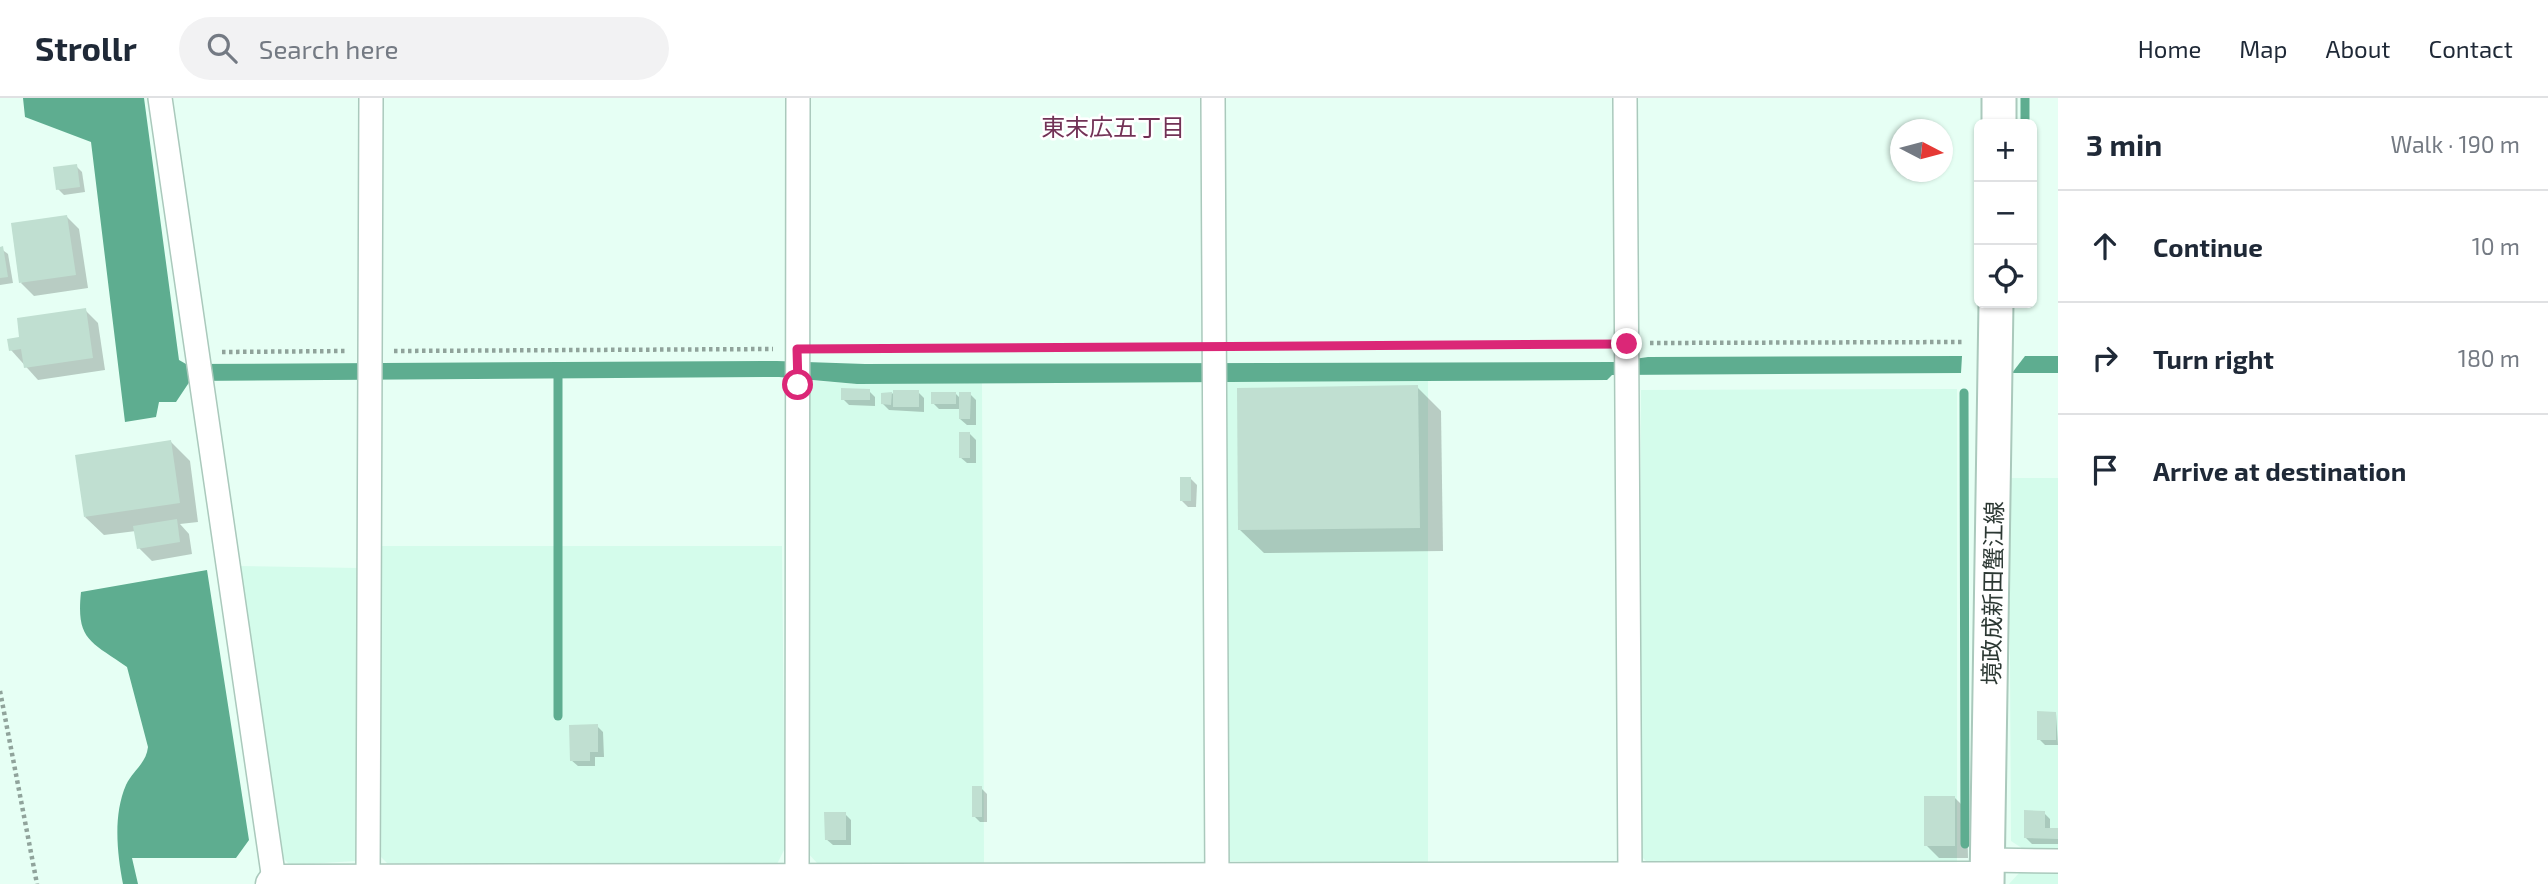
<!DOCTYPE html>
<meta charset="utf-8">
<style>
body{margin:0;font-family:"Exo 2","Noto Sans JP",sans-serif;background:#f2f2f3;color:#1f2937}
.controls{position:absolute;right:21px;top:21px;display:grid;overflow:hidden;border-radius:10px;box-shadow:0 2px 5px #0004}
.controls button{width:63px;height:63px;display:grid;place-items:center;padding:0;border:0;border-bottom:2px solid #e0e1e3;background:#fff;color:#1f2937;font:35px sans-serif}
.compass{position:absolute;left:1890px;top:21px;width:63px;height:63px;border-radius:50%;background:#fff;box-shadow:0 2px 5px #0004;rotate:96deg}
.stop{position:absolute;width:21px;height:21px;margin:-16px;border:5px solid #db2777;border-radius:50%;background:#fff}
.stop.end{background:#db2777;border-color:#fff;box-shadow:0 2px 7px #0008}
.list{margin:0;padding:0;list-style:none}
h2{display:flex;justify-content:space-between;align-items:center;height:91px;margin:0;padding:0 28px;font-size:30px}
h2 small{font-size:23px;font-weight:400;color:#747a83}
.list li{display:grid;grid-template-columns:46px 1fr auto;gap:21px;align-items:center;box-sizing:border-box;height:112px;padding:0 28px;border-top:2px solid #e0e1e3}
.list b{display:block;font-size:26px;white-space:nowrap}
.list em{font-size:23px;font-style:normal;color:#747a83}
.icon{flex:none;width:38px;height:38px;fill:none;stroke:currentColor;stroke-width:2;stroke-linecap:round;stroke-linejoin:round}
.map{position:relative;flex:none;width:2058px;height:786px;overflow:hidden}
header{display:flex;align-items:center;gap:42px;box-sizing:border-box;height:98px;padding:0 35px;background:#fff;border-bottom:2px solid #e0e1e3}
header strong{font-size:33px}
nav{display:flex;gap:38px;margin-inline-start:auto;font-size:24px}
.search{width:490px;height:63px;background:#f2f2f3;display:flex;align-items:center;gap:18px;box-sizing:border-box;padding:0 24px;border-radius:38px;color:#747a83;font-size:26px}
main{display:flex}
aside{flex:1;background:#fff}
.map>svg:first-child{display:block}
.built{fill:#d4fceb}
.water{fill:#5ead90}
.shadow{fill:#0003}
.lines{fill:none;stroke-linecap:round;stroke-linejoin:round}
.stream{stroke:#5ead90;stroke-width:9}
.building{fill:#c0dfd1}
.minor-casing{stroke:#aac9bc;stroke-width:26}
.tertiary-casing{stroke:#aac9bc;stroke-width:33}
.secondary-casing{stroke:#aac9bc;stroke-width:37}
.path{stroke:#90a39b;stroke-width:4.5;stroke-dasharray:3.5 3.5;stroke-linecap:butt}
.minor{stroke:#fff;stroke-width:23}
.tertiary{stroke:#fff;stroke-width:30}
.secondary{stroke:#fff;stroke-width:33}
.route{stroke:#db2777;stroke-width:9}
.labels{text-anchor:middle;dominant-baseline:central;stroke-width:5;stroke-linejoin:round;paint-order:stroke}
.street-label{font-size:23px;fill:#2c3833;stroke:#fff}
.neighbourhood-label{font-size:24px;fill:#723256;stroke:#fff}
</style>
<header>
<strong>Strollr</strong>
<div class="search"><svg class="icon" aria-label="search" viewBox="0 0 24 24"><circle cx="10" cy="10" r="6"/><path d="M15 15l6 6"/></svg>Search here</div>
<nav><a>Home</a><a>Map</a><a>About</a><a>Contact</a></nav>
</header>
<main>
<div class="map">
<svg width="2058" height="786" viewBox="0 0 2058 786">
<rect width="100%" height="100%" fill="#e6fff4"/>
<g class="built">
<polygon points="806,282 857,286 982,285 984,765 817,765 808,755"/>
<polygon points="1428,283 1428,765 1224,763 1223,284"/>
<polygon points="1957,291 1957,763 1646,763 1639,756 1641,292"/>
<polygon points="2009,380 2058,380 2058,754 2028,754 2011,743"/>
<polygon points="379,448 782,448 785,750 777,766 387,765 378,756"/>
<polygon points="237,468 359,470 356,763 290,767 280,757"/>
<polygon points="2019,775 2058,775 2058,786 2009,786"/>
</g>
<g class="water">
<polygon points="23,0 144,0 179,262 186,266 777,263 865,266 1614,264 1648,259 1962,258 1961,275 1612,277 1607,282 857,286 779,279 190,283 176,304 159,304 156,319 125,324 91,44 25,19"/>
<polygon points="2025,258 2058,258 2058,275 2012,275"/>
<path d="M 207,472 L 249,742 L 236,760 L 132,760 L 138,786 L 123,786 C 117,755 113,717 126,687 C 133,672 146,666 148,649 L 127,569 C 90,543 76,542 81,494 Z"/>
</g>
<g class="shadow">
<polygon points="76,68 82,74 85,94 64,97 58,91"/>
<polygon points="66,118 79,131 88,190 34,198 21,185"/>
<polygon points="0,150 8,156 13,185 0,187"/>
<polygon points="85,212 98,225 105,272 38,282 11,252"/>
<polygon points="1417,289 1441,313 1443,453 1264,455 1240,432"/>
<polygon points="869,293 875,299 875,308 849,307 843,301"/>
<polygon points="918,294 924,300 924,314 889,312 883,306 883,296"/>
<polygon points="956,296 961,301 970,296 976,302 976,327 967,327 960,321 960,311 939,311 933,305"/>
<polygon points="970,336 976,342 976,365 967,365 960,359"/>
<polygon points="171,344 190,363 198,424 180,426 189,436 192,456 152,463 139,450 136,433 104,437 85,419"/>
<polygon points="1191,381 1197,387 1196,409 1188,409 1181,402"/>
<polygon points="2056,615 2058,647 2045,647 2039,641"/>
<polygon points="597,628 603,634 604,659 595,659 595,668 578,668 571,662"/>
<polygon points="981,690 987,696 987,724 980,724 974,718"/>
<polygon points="1955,700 1967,712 1968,760 1939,760 1926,747"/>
<polygon points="2044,715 2050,721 2050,732 2058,732 2058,746 2032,746 2026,740"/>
<polygon points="845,716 851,722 851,747 833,747 826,741"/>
</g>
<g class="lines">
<g class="stream">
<polyline points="2025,26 2025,0"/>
<polyline points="558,272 558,618"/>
<polyline points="1964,295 1965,746"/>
</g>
</g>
<g class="building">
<polygon points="77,66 80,89 56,92 53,69"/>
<polygon points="67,117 76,177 19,185 11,125"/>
<polygon points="3,148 8,179 0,180 0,149"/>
<polygon points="86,210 93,260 24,270 21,251 9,253 7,241 19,239 17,220"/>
<polygon points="1418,287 1420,430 1238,432 1237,290"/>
<polygon points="841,290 870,291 870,302 841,302"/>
<rect x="893" y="292" width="26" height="17"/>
<polygon points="892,294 891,307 881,306 881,295"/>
<rect x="931" y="294" width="25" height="12"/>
<polygon points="959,294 971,294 970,321 959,321"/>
<rect x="959" y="334" width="11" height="26"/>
<polygon points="171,342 180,405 84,419 75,357"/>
<rect x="1180" y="379" width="11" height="24"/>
<polygon points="177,421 180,444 137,451 133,428"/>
<polygon points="2037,613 2056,614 2056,642 2037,642"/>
<polygon points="598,626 598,654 590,654 590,663 570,663 569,627"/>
<rect x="972" y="688" width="10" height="31"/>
<rect x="1924" y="698" width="31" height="50"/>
<polygon points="2024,712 2045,713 2045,730 2058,730 2058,741 2024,740"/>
<polygon points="824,714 846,714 846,742 825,742"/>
</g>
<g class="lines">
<g class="minor-casing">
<g id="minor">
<polyline points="160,0 274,782"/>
<polyline points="1213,0 1217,782"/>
<polyline points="1625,0 1630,779"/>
<polyline points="1988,762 2058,763"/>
<polyline points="797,781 798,0"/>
<polyline points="368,784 371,0"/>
</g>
</g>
<g class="tertiary-casing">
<polyline id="tertiary" points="271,786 274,782 1987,779"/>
</g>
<g class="secondary-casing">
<g id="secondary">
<polyline points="1999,26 1999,0"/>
<polyline points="1987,786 1996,205"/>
</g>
</g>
<g class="path">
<polyline points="1650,245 1963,244"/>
<polyline points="1241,248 1603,246"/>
<polyline points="824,251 1190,248"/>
<polyline points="394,253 773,251"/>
<polyline points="222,254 346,253"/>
<polyline points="0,593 37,786"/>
</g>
<use href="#minor" class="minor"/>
<use href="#tertiary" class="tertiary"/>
<use href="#secondary" class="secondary"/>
</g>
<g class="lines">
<polyline class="route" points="798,287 797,251 1627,246"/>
</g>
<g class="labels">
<g class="street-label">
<text transform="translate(1992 495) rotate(-89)">境政成新田蟹江線</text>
</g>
<g class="neighbourhood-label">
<text x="1113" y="28">東末広五丁目</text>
</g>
</g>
</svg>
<div class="controls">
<button>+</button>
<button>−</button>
<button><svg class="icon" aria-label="locate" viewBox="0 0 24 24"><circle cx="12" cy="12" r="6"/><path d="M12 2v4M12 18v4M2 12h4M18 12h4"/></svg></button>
</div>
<svg class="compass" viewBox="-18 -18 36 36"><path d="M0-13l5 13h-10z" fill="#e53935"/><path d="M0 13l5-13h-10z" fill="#747a83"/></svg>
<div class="stop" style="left:798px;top:287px"></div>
<div class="stop end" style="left:1627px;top:246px"></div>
</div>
<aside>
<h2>3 min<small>Walk · 190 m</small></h2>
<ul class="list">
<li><svg class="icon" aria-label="ahead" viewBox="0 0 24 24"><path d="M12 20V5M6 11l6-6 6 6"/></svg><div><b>Continue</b></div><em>10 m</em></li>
<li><svg class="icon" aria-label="right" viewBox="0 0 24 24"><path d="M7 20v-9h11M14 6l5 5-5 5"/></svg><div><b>Turn right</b></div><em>180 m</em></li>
<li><svg class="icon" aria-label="arrive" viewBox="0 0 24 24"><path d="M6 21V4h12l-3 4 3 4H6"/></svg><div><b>Arrive at destination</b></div></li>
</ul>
</aside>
</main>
